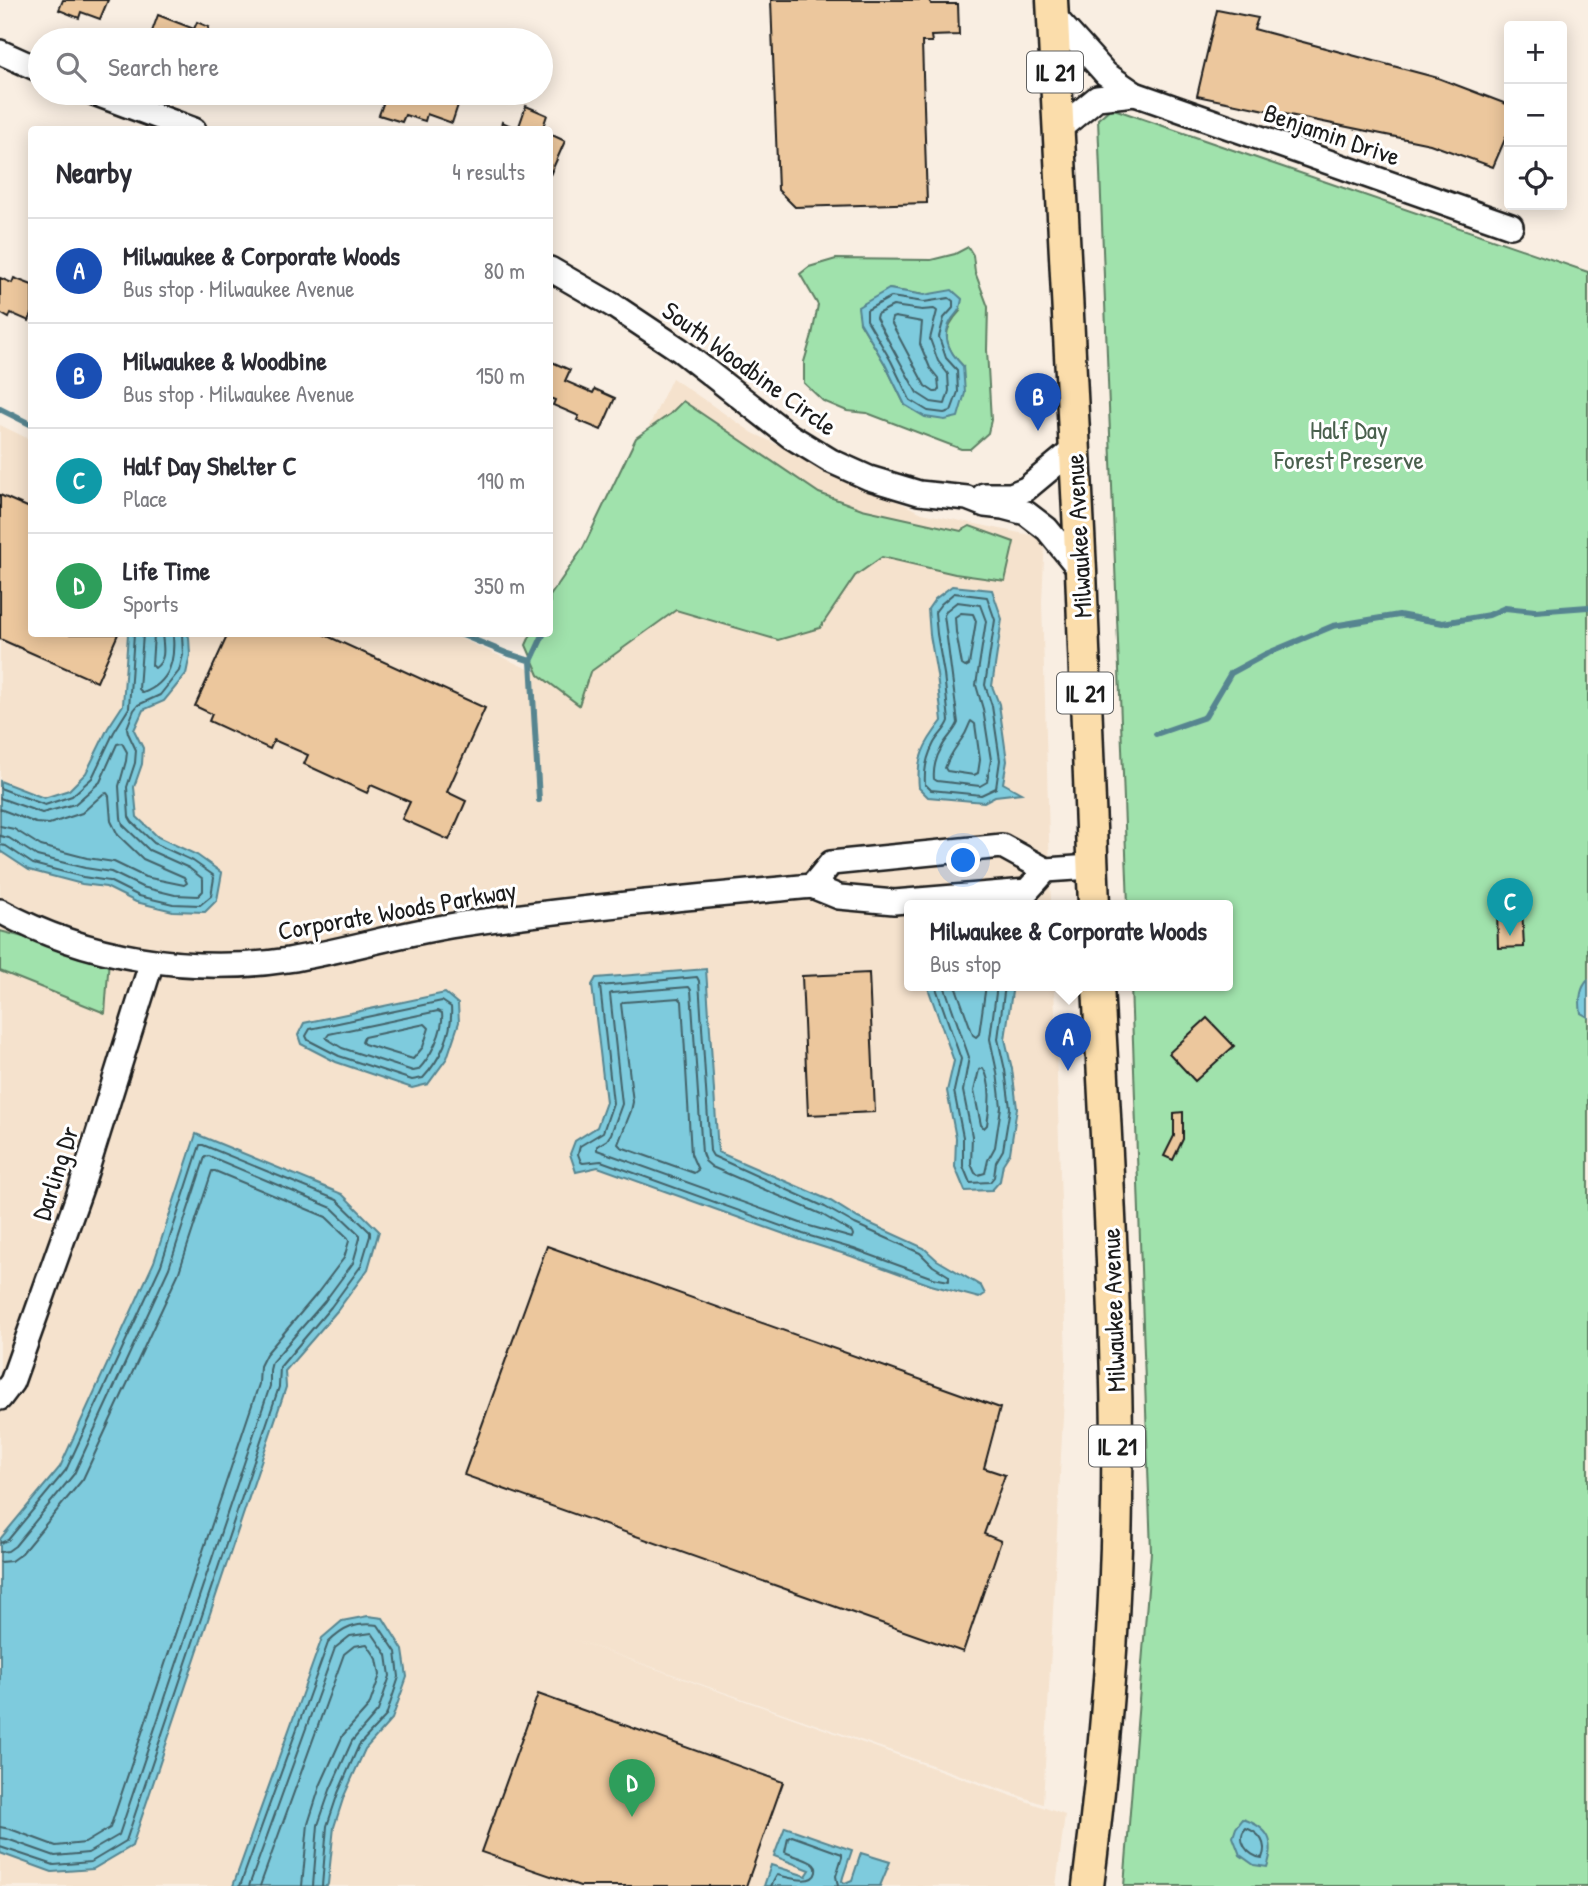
<!DOCTYPE html>
<meta charset="utf-8">
<style>
body{margin:0;font-family:"Patrick Hand",sans-serif;background:#f7f7f7;color:#2b2b33}
.controls{position:absolute;right:21px;top:21px;display:grid;overflow:hidden;border-radius:7px;box-shadow:0 4px 18px #0003}
.controls button{width:63px;height:63px;display:grid;place-items:center;padding:0;border:0;border-bottom:2px solid #e1e1e2;background:#fff;color:#2b2b33;font:35px sans-serif}
.you{position:absolute;left:964px;top:861px;width:24px;height:24px;margin:-18px;border:5px solid #fff;border-radius:50%;background:#1a73e8;box-shadow:0 0 0 10px #1a73e833}
.badge{display:grid;place-items:center;width:46px;height:46px;border-radius:50%;background:#7c3aed;color:#fff;font-size:23px;font-weight:700}
.pin{position:absolute;translate:-50% -58px;filter:drop-shadow(0 2px 4px #0008)}
.pin::after{content:'';position:absolute;top:37px;width:24px;height:21px;background:inherit;clip-path:polygon(0 0,100% 0,50% 100%)}
.popup{position:absolute;left:904px;top:900px;width:329px;height:91px;box-sizing:border-box;display:grid;place-content:center;border-radius:7px;background:#fff;filter:drop-shadow(0 2px 5px #0005);font-size:23px;white-space:nowrap;color:#7c7c81}
.popup b{font-size:26px;color:#2b2b33}
.popup::after{content:'';position:absolute;left:50%;top:100%;margin-left:-14px;border:14px solid transparent;border-top-color:#fff}
.list{margin:0;padding:0;list-style:none}
h2{display:flex;justify-content:space-between;align-items:center;height:91px;margin:0;padding:0 28px;font-size:30px}
h2 small{font-size:23px;font-weight:400;color:#7c7c81}
.list li{display:grid;grid-template-columns:46px 1fr auto;gap:21px;align-items:center;box-sizing:border-box;height:105px;padding:0 28px;border-top:2px solid #e1e1e2}
.list b{display:block;font-size:26px;white-space:nowrap}
.list p{margin:0;font-size:23px;white-space:nowrap;color:#7c7c81}
.list em{font-size:23px;font-style:normal;color:#7c7c81}
.icon{flex:none;width:38px;height:38px;fill:none;stroke:currentColor;stroke-width:2;stroke-linecap:round;stroke-linejoin:round}
.map{position:relative;flex:none;width:1588px;height:1886px;overflow:hidden}
.search{position:absolute;background:#fff;box-shadow:0 4px 18px #0003;left:28px;top:28px;width:525px;height:77px;display:flex;align-items:center;gap:18px;box-sizing:border-box;padding:0 24px;border-radius:38px;color:#7c7c81;font-size:26px}
.panel{position:absolute;background:#fff;box-shadow:0 4px 18px #0003;left:28px;top:126px;width:525px;height:511px;border-radius:7px}
.map>svg:first-child{display:block}
.built{fill:#f5e2cd}
.green{fill:#a0e2ac;stroke:#5e7f64;stroke-width:2;fill-rule:evenodd}
.water{fill:#7ecbdd;stroke:#578590;stroke-width:2}
.lines{fill:none;stroke-linecap:round;stroke-linejoin:round}
.shore{stroke:#436269;stroke-width:2}
.stream{stroke:#578590;stroke-width:6}
.building{fill:#ecc79d;stroke:#1c1c1c;stroke-width:2}
.minor-casing{stroke:#1c1c1c;stroke-width:28}
.major-casing{stroke:#1c1c1c;stroke-width:35}
.minor{stroke:#fff;stroke-width:23}
.major{stroke:#fbddab;stroke-width:30}
.labels{text-anchor:middle;dominant-baseline:central;stroke-width:6;stroke-linejoin:round;paint-order:stroke}
.shield{fill:#fff;stroke:#606060;stroke-width:2}
.shield-label{font-size:24px;font-weight:bold;fill:#1c1c1c}
.street-label{font-size:26px;fill:#1c1c1c;stroke:#fff}
.park-label{font-size:26px;fill:#4a614e;stroke:#fff}
</style>
<div class="map">
<svg width="1588" height="1886" viewBox="0 0 1588 1886">
<rect width="100%" height="100%" fill="#f9eee2"/>
<filter id="ink" filterUnits="userSpaceOnUse"><feTurbulence type="fractalNoise" baseFrequency=".0143" numOctaves="2"/><feDisplacementMap in="SourceGraphic" scale="14" xChannelSelector="R" yChannelSelector="G"/><feConvolveMatrix kernelMatrix="1 2 1 2 8 2 1 2 1" color-interpolation-filters="sRGB"/></filter>
<g filter="url(#ink)">
<polygon class="built" points="672,378 753,433 922,513 1045,538 1042,602 1051,905 909,905 909,985 1054,985 1066,1359 1043,1804 569,1638 1065,1815 1056,1886 0,1886 0,425 31,440 32,634 451,634 533,671"/>
<g class="green">
<polygon points="1111,108 1588,272 1588,1886 1124,1886 1151,1552 1131,985 1227,985 1227,905 1128,905 1098,119"/>
<path d="M 968,247 L 973,255 L 975,272 L 988,307 L 987,350 L 991,420 L 988,433 L 970,449 L 961,449 L 867,413 L 847,411 L 823,401 L 804,383 L 804,362 L 812,335 L 818,305 L 800,274 L 809,267 L 836,259 L 931,260 L 955,254 ZM 889,289 L 924,295 L 960,311 C 940,332 944,347 963,366 L 905,405 L 885,364 L 860,322 Z"/>
<polygon points="683,401 819,493 862,509 961,531 970,526 1014,542 1005,581 955,574 882,557 855,576 820,628 778,640 676,610 590,672 579,705 539,675 526,645 531,634 550,634 550,596 583,548 636,438 670,414"/>
<polygon points="0,931 109,959 105,1013 0,971"/>
</g>
<g class="water">
<path d="M 889,289 L 924,295 L 952,290 L 962,299 C 960,311 959,310 952,319 C 940,337 950,353 963,366 L 965,393 L 958,417 L 945,420 L 925,417 L 905,405 L 885,364 L 860,322 L 858,307 Z"/>
<path d="M 952,586 L 992,590 L 1002,619 L 992,686 L 999,704 L 1007,761 L 1003,783 L 1021,793 L 995,796 L 984,802 L 928,797 L 919,788 C 916,758 924,744 942,721 L 937,675 L 930,635 L 928,609 L 935,599 Z"/>
<polygon points="128,634 187,634 189,637 190,655 186,674 164,701 143,710 134,730 143,748 142,764 134,787 137,817 158,837 197,855 222,873 217,900 205,912 173,911 136,902 106,887 82,884 29,870 0,851 0,781 44,798 69,790 86,773 108,728 123,705"/>
<polygon points="706,969 718,1152 829,1200 858,1218 924,1248 937,1260 981,1286 985,1294 979,1298 931,1285 851,1256 801,1240 598,1167 576,1172 570,1154 575,1141 597,1127 606,1102 592,985 596,978"/>
<path d="M 1588,980 L 1588,1017 L 1581,1013 C 1579,1001 1580,988 1588,980 Z"/>
<polygon points="927,985 1013,985 1005,1039 1012,1069 1017,1108 1010,1153 1003,1164 1000,1181 992,1190 965,1191 955,1167 956,1138 947,1091 954,1061"/>
<polygon points="445,993 458,1004 459,1022 447,1058 428,1084 412,1088 336,1062 301,1044 298,1035 304,1023"/>
<polygon points="196,1134 342,1194 379,1231 368,1269 337,1311 285,1371 286,1387 132,1846 93,1869 52,1872 0,1853 0,1539 60,1467 154,1262"/>
<polygon points="368,1616 383,1618 403,1650 407,1677 392,1719 365,1749 344,1796 334,1827 328,1884 327,1886 233,1886 322,1638 342,1621"/>
<path d="M 1243,1819 C 1269,1828 1276,1841 1267,1867 L 1254,1865 L 1240,1855 L 1233,1837 L 1236,1828 Z"/>
<polygon points="785,1827 852,1850 843,1877 842,1881 845,1883 852,1880 861,1853 890,1862 880,1886 764,1886 771,1865 806,1876 810,1870 774,1856"/>
</g>
<g class="lines">
<g class="shore">
<polygon points="891,297 924,302 949,298 953,301 953,308 944,318 939,337 946,358 957,370 958,392 951,411 944,413 928,411 910,400 891,361 867,320 867,310"/>
<polygon points="893,306 922,310 934,309 937,311 930,339 938,361 948,374 949,391 945,404 931,402 917,393 876,318 877,314"/>
<polygon points="895,317 922,322 920,344 930,368 938,378 939,389 937,392 934,392 925,386 891,322 892,318"/>
<path d="M 954,593 L 987,597 L 995,620 L 985,685 L 992,706 L 1000,760 L 996,788 L 981,795 L 931,790 L 925,784 C 924,771 927,757 933,745 C 937,736 946,730 949,721 L 944,674 L 937,634 L 935,612 L 941,604 Z"/>
<path d="M 957,602 L 980,605 L 986,621 L 976,685 L 983,709 L 991,760 L 987,782 L 980,786 L 937,781 L 934,779 C 933,769 936,757 941,749 C 945,739 954,733 958,723 L 944,615 L 947,610 Z"/>
<polygon points="961,613 973,614 976,621 969,665 965,667 962,665 956,632 955,617"/>
<path d="M 143,634 L 139,689 L 143,693 C 171,682 175,660 173,634"/>
<path d="M 154,634 L 152,665 L 155,668 C 167,660 163,646 162,634"/>
<path d="M 971,721 L 975,724 L 980,760 L 978,773 L 974,775 L 947,771 L 945,768 C 950,754 955,749 963,737 C 967,732 968,726 971,721 Z"/>
<polyline points="0,788 45,805 72,796 92,778 114,732 129,708 134,634"/>
<polyline points="0,798 42,813 75,804 100,782 117,744 122,743 127,752 126,761 119,786 121,818 123,825 149,850 189,868 203,879 203,891 198,896 175,895 142,887 111,872 85,868 37,856 9,838 0,836"/>
<polyline points="0,809 36,823 49,824 82,813 103,794 107,793 109,796 111,821 118,835 143,859 184,877 187,883 184,885 145,877 114,862 87,858 41,846 14,829 0,826"/>
<polyline points="0,845 6,846 33,864 83,877 109,881 139,896 173,904 200,905 211,896 214,878 213,875 193,861 154,843 132,822 129,817 127,787 135,763 136,750 128,733 127,728 134,710 138,705 160,695 179,671 183,655 182,634"/>
<polygon points="697,977 699,981 710,1151 713,1156 825,1207 855,1224 920,1253 933,1266 949,1276 949,1281 933,1278 854,1249 803,1234 601,1161 583,1163 581,1162 578,1154 580,1146 603,1132 613,1103 600,986"/>
<polyline points="935,985 961,1059 954,1091 963,1137 963,1166 970,1183 990,1182 994,1177 996,1162 1003,1150 1010,1108 1005,1070 998,1039 1005,985"/>
<polyline points="944,985 969,1057 963,1091 972,1136 971,1164 975,1173 978,1175 985,1173 988,1160 995,1147 1001,1107 997,1072 990,1039 997,985"/>
<polyline points="955,985 973,1035 976,1037 979,1034 986,985"/>
<polygon points="689,987 691,990 702,1153 705,1161 712,1167 821,1214 852,1232 853,1235 852,1238 806,1225 597,1150 597,1146 607,1140 611,1134 622,1104 610,994 612,993"/>
<polygon points="679,998 682,1001 691,1154 698,1170 694,1173 621,1147 618,1144 631,1111 633,1102 621,1004 624,1002"/>
<path d="M 442,1001 L 451,1007 C 453,1033 440,1060 423,1078 L 412,1080 L 339,1056 L 308,1040 L 306,1036 L 310,1029 Z"/>
<path d="M 438,1011 L 442,1013 C 444,1031 430,1058 418,1070 L 413,1071 L 342,1048 L 326,1038 L 329,1034 Z"/>
<polygon points="425,1024 429,1028 423,1047 413,1059 364,1044 362,1042 364,1037"/>
<path d="M 983,1068 C 992,1081 990,1109 987,1125 L 984,1128 L 981,1125 L 974,1091 L 979,1070 Z"/>
<polyline points="0,1543 8,1540 66,1470 161,1265 200,1145 203,1145 337,1200 370,1232 370,1236 361,1266 331,1307 280,1367 279,1387 126,1841 91,1862 54,1865 0,1847"/>
<polyline points="0,1552 8,1551 15,1546 74,1474 169,1268 205,1157 209,1156 332,1208 360,1235 360,1238 353,1263 325,1301 272,1362 270,1370 270,1386 119,1835 88,1853 55,1856 7,1839 0,1838"/>
<polyline points="0,1562 11,1561 22,1553 83,1479 179,1272 212,1171 215,1171 326,1217 348,1238 349,1241 344,1258 316,1295 266,1354 260,1366 259,1384 110,1828 85,1843 56,1846 10,1829 0,1827"/>
<path d="M 1246,1828 C 1260,1833 1268,1844 1262,1858 C 1248,1857 1235,1839 1246,1828 Z"/>
<path d="M 240,1886 L 328,1643 C 343,1628 356,1622 378,1625 L 396,1652 L 399,1677 L 386,1716 L 359,1745 L 338,1793 L 327,1826 L 322,1886"/>
<polyline points="249,1886 335,1648 350,1636 372,1633 387,1655 390,1676 378,1711 352,1741 330,1790 318,1825 313,1886"/>
<polyline points="260,1886 344,1654 354,1646 367,1644 377,1659 380,1675 369,1706 343,1735 320,1786 308,1824 302,1886"/>
<path d="M 771,1886 L 777,1875 C 788,1877 813,1886 816,1872 C 817,1868 815,1865 812,1863 C 804,1858 793,1856 785,1852 L 788,1838 L 792,1836 L 842,1854 L 842,1857 L 836,1876 L 838,1886"/>
</g>
<g class="stream">
<polyline points="0,409 32,425"/>
<polyline points="460,634 506,653 531,661"/>
<polyline points="1156,734 1205,717 1231,673 1266,654 1333,626 1399,615 1443,623 1489,615 1505,608 1535,611 1588,607"/>
<polyline points="539,800 531,661 543,635"/>
</g>
</g>
<g class="building">
<polygon points="63,0 108,0 100,19 81,12 79,18 59,10"/>
<polygon points="771,0 930,0 931,4 958,4 959,35 931,36 932,42 922,42 927,203 795,207 778,190"/>
<polygon points="1217,10 1258,18 1254,29 1438,78 1509,105 1509,130 1493,167 1430,144 1197,96"/>
<polygon points="158,15 194,29 197,22 209,27 204,40 149,40"/>
<polygon points="311,33 330,39 330,40 309,40"/>
<polygon points="387,93 462,93 452,123 427,114 425,121 405,115 402,122 379,115"/>
<polygon points="526,106 547,115 542,130 500,130 502,122 518,129"/>
<polygon points="550,134 565,141 550,175"/>
<polygon points="0,278 12,283 14,278 32,285 32,313 29,321 11,313 9,318 0,313"/>
<polygon points="552,362 570,370 565,381 593,393 595,389 615,398 601,430 577,420 579,416 553,405 555,400 550,398 550,367"/>
<polygon points="0,495 32,509 32,634 118,634 97,682 0,639"/>
<polygon points="228,634 323,634 485,708 447,792 466,801 449,840 402,819 410,802 371,785 367,793 304,764 308,755 274,740 270,749 209,721 212,714 195,706"/>
<polygon points="1522,908 1524,947 1498,948 1497,909"/>
<polygon points="869,973 875,1112 808,1115 802,976"/>
<polygon points="1207,1018 1234,1046 1195,1081 1169,1053"/>
<polygon points="1183,1112 1183,1139 1173,1160 1164,1156 1174,1136 1174,1113"/>
<polygon points="547,1246 1000,1408 984,1468 1005,1475 984,1534 1001,1541 963,1652 464,1475"/>
<polygon points="538,1694 783,1782 746,1886 580,1886 481,1852"/>
</g>
<g class="lines">
<g class="minor-casing">
<g id="minor">
<polyline points="1053,15 1106,74 1135,94 1511,226"/>
<polyline points="0,52 40,70"/>
<polyline points="94,93 194,130"/>
<polyline points="1058,130 1097,98 1135,94"/>
<polyline points="550,269 614,306 680,350 790,436 831,461 869,478 919,493 967,498 985,505 1003,507 1026,513 1047,529 1081,571"/>
<polyline points="984,495 1011,495 1026,489 1074,449"/>
<polyline points="1046,870 1027,891 894,902 839,897 812,886 831,863 1002,846 1046,870 1091,867"/>
<path d="M 0,911 C 86,958 191,975 288,960 C 349,950 408,931 469,923 C 583,907 697,897 812,886"/>
<polyline points="0,1398 12,1382 81,1188 152,961"/>
</g>
</g>
<g class="major-casing">
<g id="major">
<polyline points="1052,0 1081,571 1094,905"/>
<path d="M 1088,1886 C 1107,1737 1119,1586 1117,1436 C 1115,1286 1106,1135 1098,985"/>
</g>
</g>
<use href="#minor" class="minor"/>
<use href="#major" class="major"/>
</g>
</g>
<g class="labels">
<g class="shield">
<rect x="1027" y="51.5" width="56" height="41" rx="5"/>
<rect x="1057" y="672.5" width="56" height="41" rx="5"/>
<rect x="1089" y="1425.5" width="56" height="41" rx="5"/>
</g>
<g class="shield-label">
<text x="1055" y="72">IL 21</text>
<text x="1085" y="693">IL 21</text>
<text x="1117" y="1446">IL 21</text>
</g>
<g class="street-label">
<text transform="translate(1332 134) rotate(19)">Benjamin Drive</text>
<text transform="translate(750 368) rotate(36)">South Woodbine Circle</text>
<text transform="translate(1078 536) rotate(-93)">Milwaukee Avenue</text>
<text transform="translate(397 910) rotate(-10)">Corporate Woods Parkway</text>
<text transform="translate(55 1173) rotate(-72)">Darling Dr</text>
<text transform="translate(1113 1310) rotate(-92)">Milwaukee Avenue</text>
</g>
<g class="park-label">
<text x="1349" y="429">Half Day<tspan x="1349" dy="30">Forest Preserve</tspan></text>
</g>
</g>
</svg>
<div class="controls">
<button>+</button>
<button>−</button>
<button><svg class="icon" aria-label="locate" viewBox="0 0 24 24"><circle cx="12" cy="12" r="6"/><path d="M12 2v4M12 18v4M2 12h4M18 12h4"/></svg></button>
</div>
<div class="you"></div>
<div class="pin badge" style="left:1068px;top:1071px;background:#1a4fb4">A</div>
<div class="popup"><b>Milwaukee &amp; Corporate Woods</b>Bus stop</div>
<div class="pin badge" style="left:1038px;top:431px;background:#1a4fb4">B</div>
<div class="pin badge" style="left:1510px;top:936px;background:#0f9aa8">C</div>
<div class="pin badge" style="left:632px;top:1817px;background:#2e9e5b">D</div>
<div class="search"><svg class="icon" aria-label="search" viewBox="0 0 24 24"><circle cx="10" cy="10" r="6"/><path d="M15 15l6 6"/></svg>Search here</div>
<section class="panel">
<h2>Nearby<small>4 results</small></h2>
<ul class="list">
<li><span class="badge" style="background:#1a4fb4">A</span><div><b>Milwaukee &amp; Corporate Woods</b><p>Bus stop · Milwaukee Avenue</p></div><em>80 m</em></li>
<li><span class="badge" style="background:#1a4fb4">B</span><div><b>Milwaukee &amp; Woodbine</b><p>Bus stop · Milwaukee Avenue</p></div><em>150 m</em></li>
<li><span class="badge" style="background:#0f9aa8">C</span><div><b>Half Day Shelter C</b><p>Place</p></div><em>190 m</em></li>
<li><span class="badge" style="background:#2e9e5b">D</span><div><b>Life Time</b><p>Sports</p></div><em>350 m</em></li>
</ul>
</section>
</div>
